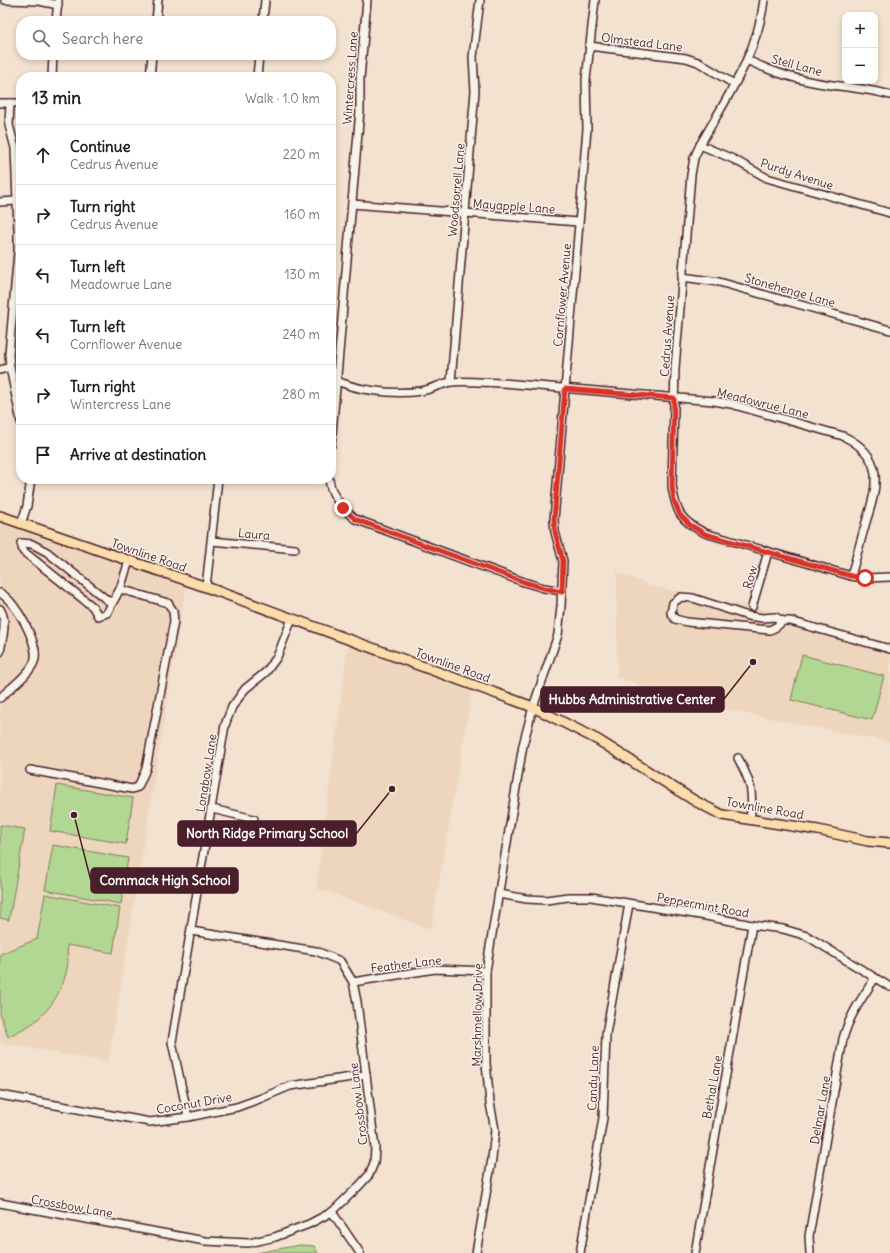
<!DOCTYPE html>
<meta charset="utf-8">
<style>
body{margin:0;font-family:Delius,sans-serif;background:#f2f2f2;color:#222}
.controls{position:absolute;right:12px;top:12px;display:grid;overflow:hidden;border-radius:8px;box-shadow:0 2px 6px #0003}
.controls button{width:36px;height:36px;display:grid;place-items:center;padding:0;border:0;border-bottom:1px solid #e0e0e0;background:#fff;color:#222;font:20px sans-serif}
.stop{position:absolute;width:12px;height:12px;margin:-9px;border:3px solid #d93025;border-radius:50%;background:#fff}
.stop.end{background:#d93025;border-color:#fff;box-shadow:0 1px 4px #0008}
.list{margin:0;padding:0;list-style:none}
h2{display:flex;justify-content:space-between;align-items:center;height:52px;margin:0;padding:0 16px;font-size:17px}
h2 small{font-size:13px;font-weight:400;color:#767676}
.list li{display:grid;grid-template-columns:26px 1fr auto;gap:12px;align-items:center;box-sizing:border-box;height:60px;padding:0 16px;border-top:1px solid #e0e0e0}
.list b{display:block;font-size:15px;white-space:nowrap}
.list p{margin:0;font-size:13px;white-space:nowrap;color:#767676}
.list em{font-size:13px;font-style:normal;color:#767676}
.icon{flex:none;width:22px;height:22px;fill:none;stroke:currentColor;stroke-width:2;stroke-linecap:round;stroke-linejoin:round}
.map{position:relative;flex:none;width:890px;height:1253px;overflow:hidden}
.search{position:absolute;background:#fff;box-shadow:0 2px 6px #0003;left:16px;top:16px;width:320px;height:44px;display:flex;align-items:center;gap:10px;box-sizing:border-box;padding:0 14px;border-radius:16px;color:#767676;font-size:15px}
.panel{position:absolute;background:#fff;box-shadow:0 2px 6px #0003;left:16px;top:72px;width:320px;height:412px;border-radius:16px}
.map>svg:first-child{display:block}
.built{fill:#eed6be}
.green{fill:#b1d792;stroke:#7e7b5e}
.lines{fill:none;stroke-linecap:round;stroke-linejoin:round}
.minor-casing{stroke:#4a1f2b;stroke-width:10}
.major-casing{stroke:#4a1f2b;stroke-width:12}
.minor{stroke:#f7f3e8;stroke-width:7}
.major{stroke:#faddab;stroke-width:9}
.route{stroke:#d93025;stroke-width:5}
.labels{text-anchor:middle;dominant-baseline:central;stroke-width:3;stroke-linejoin:round;paint-order:stroke}
.street-label{font-size:12px;fill:#4a1f2b;stroke:#f7f3e8}
.leader{fill:none;stroke:#4a1f2b;stroke-width:1.5}
.callout-dot{fill:#4a1f2b;stroke:#f7f3e8;stroke-width:1.5}
.callout{fill:#4a1f2b;stroke:#4a1f2b;stroke-width:1.5}
.callout-label{font-size:13px;text-anchor:middle;font-weight:bold;fill:#fff}
</style>
<div class="map">
<svg width="890" height="1253" viewBox="0 0 890 1253">
<rect width="100%" height="100%" fill="#f2e2cf"/>
<filter id="ink" filterUnits="userSpaceOnUse"><feTurbulence type="fractalNoise" baseFrequency=".025" numOctaves="2"/><feDisplacementMap in="SourceGraphic" scale="8" xChannelSelector="R" yChannelSelector="G"/><feConvolveMatrix kernelMatrix="1 2 1 2 8 2 1 2 1" color-interpolation-filters="sRGB"/></filter>
<g filter="url(#ink)">
<g class="built">
<polygon points="0,521 186,587 108,1062 0,1043"/>
<polygon points="617,572 651,586 784,614 890,646 890,742 698,704 617,677"/>
<polygon points="348,644 472,690 431,929 316,888"/>
</g>
<g class="green">
<polygon points="802,655 884,676 872,720 791,700"/>
<polygon points="57,785 133,798 126,844 50,831"/>
<polygon points="0,825 25,829 9,920 0,918"/>
<polygon points="53,845 128,858 121,904 45,890"/>
<path d="M 45,894 L 120,908 L 113,953 L 67,945 C 67,950 68,955 68,960 C 67,982 54,1005 38,1019 C 29,1027 18,1031 8,1037 L 0,1014 L 0,954 L 37,939 Z"/>
<polygon points="300,1245 314,1246 318,1253 256,1253"/>
</g>
<g class="lines">
<g class="minor-casing">
<g id="minor">
<polyline points="5,0 39,1 58,5"/>
<path d="M 764,0 C 758,53 726,99 700,145 L 694,158 L 691,175 L 675,368 L 672,486 C 676,513 681,521 705,533 L 851,576 L 865,578 L 890,577"/>
<polyline points="56,21 58,1"/>
<polyline points="156,21 158,0"/>
<polyline points="263,21 265,0"/>
<polyline points="589,46 686,58 698,62 734,84"/>
<path d="M 747,60 C 766,69 787,77 808,81 C 835,87 863,87 890,95"/>
<polyline points="52,77 53,55"/>
<polyline points="150,77 152,55"/>
<polyline points="257,77 259,55"/>
<polyline points="0,103 21,103"/>
<polyline points="10,103 9,125 15,148 18,230 18,252 9,354 10,367 21,422"/>
<polyline points="700,145 733,159 767,178 890,213"/>
<polyline points="0,202 16,201"/>
<polyline points="352,204 578,222"/>
<polyline points="682,277 719,282 890,330"/>
<polyline points="0,370 10,367"/>
<path d="M 331,378 C 355,391 394,395 421,391 C 432,389 441,384 451,382 C 464,380 489,383 503,383 L 714,401 L 731,404 L 843,436 C 885,456 878,485 866,522 C 861,540 856,558 851,576"/>
<polyline points="451,382 475,91 473,57 480,0"/>
<polyline points="331,445 360,110 360,79 367,0"/>
<path d="M 329,479 C 331,496 342,508 355,519 L 524,582 L 544,588 L 562,591"/>
<polyline points="21,524 27,506 31,479"/>
<polyline points="212,541 295,549"/>
<polyline points="206,587 218,479"/>
<path d="M 0,593 C 15,600 41,646 34,662 C 30,674 9,689 0,698"/>
<polyline points="112,604 47,552 32,544 21,543 23,551 93,607 98,616 107,613 120,589 129,561"/>
<polyline points="752,607 768,552"/>
<path d="M 0,609 C 8,621 2,639 0,652"/>
<polyline points="783,621 776,627 770,630 687,622 675,619 671,613 673,603 681,597 693,598 748,616 763,618 775,617 783,621 790,621 890,649"/>
<path d="M 738,758 C 751,782 754,792 750,820"/>
<polyline points="30,770 132,789 138,787 146,769 174,621 173,611 168,603 120,589"/>
<polyline points="212,809 254,819"/>
<polyline points="499,894 527,899 546,900 568,897 591,897 706,916 752,925 783,929 807,936 890,987"/>
<polyline points="353,982 435,969 486,971"/>
<polyline points="0,1095 150,1122 188,1117 237,1107 259,1099 290,1086 366,1075"/>
<polyline points="188,1117 172,1042 225,725 232,707 245,689 266,672 277,657 292,619"/>
<polyline points="0,1203 205,1241 249,1243 275,1237 309,1224 332,1212 359,1186 369,1175 374,1163 375,1148 357,1002 353,982 340,961 316,951 191,931"/>
<polyline points="332,1212 360,1253"/>
<polyline points="476,1253 492,1159 495,1130 490,1103 486,1063 486,971 523,745 533,707 558,635 561,606 563,561 555,532 554,520 587,129 586,80 595,0"/>
<polyline points="580,1253 603,1118 606,1034 629,904"/>
<polyline points="695,1253 752,925"/>
<path d="M 810,1253 L 809,1236 L 843,1039 C 849,1016 862,998 875,978"/>
</g>
</g>
<g class="major-casing">
<polyline id="major" points="0,516 206,587 533,707 598,740 695,801 722,815 818,830 868,841 890,843"/>
</g>
<use href="#minor" class="minor"/>
<use href="#major" class="major"/>
</g>
</g>
<g class="lines" filter="url(#ink)">
<polyline class="route" points="343,508 355,519 376,527 524,582 544,588 562,592 563,561 555,532 554,520 565,389 674,398 672,486 674,501 680,515 690,525 705,534 851,576 865,578"/>
</g>
<g class="labels">
<g class="street-label">
<text transform="translate(642 42) rotate(7)">Olmstead Lane</text>
<text transform="translate(797 65) rotate(15)">Stell Lane</text>
<text transform="translate(350 78) rotate(-86)">Wintercress Lane</text>
<text transform="translate(797 174) rotate(18)">Purdy Avenue</text>
<text transform="translate(456 190) rotate(-85)">Woodsorrell Lane</text>
<text transform="translate(514 206) rotate(4)">Mayapple Lane</text>
<text transform="translate(790 290) rotate(16)">Stonehenge Lane</text>
<text transform="translate(562 295) rotate(-85)">Cornflower Avenue</text>
<text transform="translate(667 336) rotate(-86)">Cedrus Avenue</text>
<text transform="translate(763 403) rotate(14)">Meadowrue Lane</text>
<text transform="translate(254 534) rotate(5)">Laura</text>
<text transform="translate(149 555) rotate(19)">Townline Road</text>
<text transform="translate(750 577) rotate(-74)">Row</text>
<text transform="translate(453 665) rotate(20)">Townline Road</text>
<text transform="translate(206 773) rotate(-81)">Longbow Lane</text>
<text transform="translate(765 808) rotate(10)">Townline Road</text>
<text transform="translate(703 905) rotate(10)">Peppermint Road</text>
<text transform="translate(406 964) rotate(-7)">Feather Lane</text>
<text transform="translate(477 1015) rotate(-89)">Marshmellow Drive</text>
<text transform="translate(593 1078) rotate(-88)">Candy Lane</text>
<text transform="translate(712 1087) rotate(-80)">Bethal Lane</text>
<text transform="translate(194 1103) rotate(-10)">Coconut Drive</text>
<text transform="translate(358 1104) rotate(-97)">Crossbow Lane</text>
<text transform="translate(820 1110) rotate(-80)">Delmar Lane</text>
<text transform="translate(72 1206) rotate(10)">Crossbow Lane</text>
</g>
</g>
<path class="leader" d="M753 662L724 699M392 789L356 834M74 815L91 881"/>
<g class="callout-dot">
<circle cx="753" cy="662" r="4"/>
<circle cx="392" cy="789" r="4"/>
<circle cx="74" cy="815" r="4"/>
</g>
<g class="callout">
<rect x="541" y="687" width="183" height="25" rx="4"/>
<rect x="178" y="821" width="178" height="25" rx="4"/>
<rect x="91" y="868" width="147" height="25" rx="4"/>
</g>
<g class="callout-label">
<text x="632" y="704">Hubbs Administrative Center</text>
<text x="267" y="838">North Ridge Primary School</text>
<text x="165" y="885">Commack High School</text>
</g>
</svg>
<div class="controls">
<button>+</button>
<button>−</button>
</div>
<div class="stop" style="left:865px;top:578px"></div>
<div class="stop end" style="left:343px;top:508px"></div>
<div class="search"><svg class="icon" aria-label="search" viewBox="0 0 24 24"><circle cx="10" cy="10" r="6"/><path d="M15 15l6 6"/></svg>Search here</div>
<section class="panel">
<h2>13 min<small>Walk · 1.0 km</small></h2>
<ul class="list">
<li><svg class="icon" aria-label="ahead" viewBox="0 0 24 24"><path d="M12 20V5M6 11l6-6 6 6"/></svg><div><b>Continue</b><p>Cedrus Avenue</p></div><em>220 m</em></li>
<li><svg class="icon" aria-label="right" viewBox="0 0 24 24"><path d="M7 20v-9h11M14 6l5 5-5 5"/></svg><div><b>Turn right</b><p>Cedrus Avenue</p></div><em>160 m</em></li>
<li><svg class="icon" aria-label="left" viewBox="0 0 24 24"><path d="M17 20v-9H6M10 6l-5 5 5 5"/></svg><div><b>Turn left</b><p>Meadowrue Lane</p></div><em>130 m</em></li>
<li><svg class="icon" aria-label="left" viewBox="0 0 24 24"><path d="M17 20v-9H6M10 6l-5 5 5 5"/></svg><div><b>Turn left</b><p>Cornflower Avenue</p></div><em>240 m</em></li>
<li><svg class="icon" aria-label="right" viewBox="0 0 24 24"><path d="M7 20v-9h11M14 6l5 5-5 5"/></svg><div><b>Turn right</b><p>Wintercress Lane</p></div><em>280 m</em></li>
<li><svg class="icon" aria-label="arrive" viewBox="0 0 24 24"><path d="M6 21V4h12l-3 4 3 4H6"/></svg><div><b>Arrive at destination</b></div></li>
</ul>
</section>
</div>
